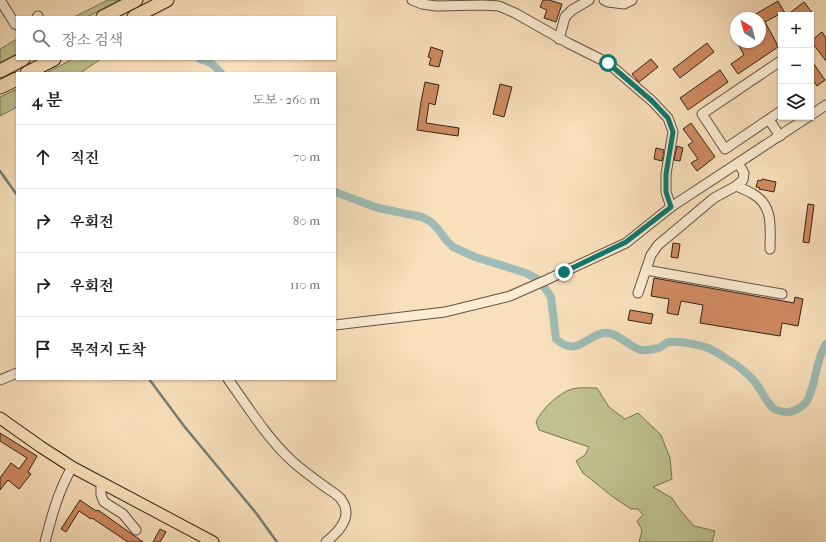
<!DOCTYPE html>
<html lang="ko">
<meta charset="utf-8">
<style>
body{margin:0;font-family:"IM FELL French Canon","Noto Serif KR",serif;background:#f6f6f6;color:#222}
.controls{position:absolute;right:12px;top:12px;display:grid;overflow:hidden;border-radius:0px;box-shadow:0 1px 3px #0004}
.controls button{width:36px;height:36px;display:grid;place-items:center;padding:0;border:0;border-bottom:1px solid #e0e0e0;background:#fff;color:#222;font:20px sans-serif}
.compass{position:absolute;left:730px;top:12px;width:36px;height:36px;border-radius:50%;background:#fff;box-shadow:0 1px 3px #0004;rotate:324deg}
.stop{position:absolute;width:12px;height:12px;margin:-9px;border:3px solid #0f766e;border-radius:50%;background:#fff}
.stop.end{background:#0f766e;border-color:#fff;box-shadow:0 1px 4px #0008}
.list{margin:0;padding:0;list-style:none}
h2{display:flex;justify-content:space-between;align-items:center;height:52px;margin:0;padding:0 16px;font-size:17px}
h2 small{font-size:13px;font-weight:400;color:#767676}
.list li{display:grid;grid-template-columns:26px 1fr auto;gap:12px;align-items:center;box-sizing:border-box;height:64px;padding:0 16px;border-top:1px solid #e0e0e0}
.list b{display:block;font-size:15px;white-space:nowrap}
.list em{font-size:13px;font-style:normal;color:#767676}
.icon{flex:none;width:22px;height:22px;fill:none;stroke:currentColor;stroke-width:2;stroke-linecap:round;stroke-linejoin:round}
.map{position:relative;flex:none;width:826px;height:542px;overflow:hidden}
.search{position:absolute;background:#fff;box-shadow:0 1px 3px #0004;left:16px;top:16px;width:320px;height:44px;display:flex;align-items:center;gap:10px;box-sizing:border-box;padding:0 14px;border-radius:0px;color:#767676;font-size:15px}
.panel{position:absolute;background:#fff;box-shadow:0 1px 3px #0004;left:16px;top:72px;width:320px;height:308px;border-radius:0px}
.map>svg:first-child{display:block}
.green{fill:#bfc290;stroke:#777254}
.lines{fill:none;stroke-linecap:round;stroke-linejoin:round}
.stream{stroke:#727e76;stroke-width:2.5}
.canal{stroke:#9ebcb5;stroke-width:8}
.building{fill:#d18b61;stroke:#2f2218}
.minor-casing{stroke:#625241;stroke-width:11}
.major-casing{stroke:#2f2218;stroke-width:13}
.highway-casing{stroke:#2f2218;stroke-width:15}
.minor{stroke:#fbebd3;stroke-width:9}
.major{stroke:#f9e0bc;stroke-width:11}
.highway{stroke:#f9e0bc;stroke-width:13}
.route{stroke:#0f766e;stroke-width:5}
</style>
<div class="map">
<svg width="826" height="542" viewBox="0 0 826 542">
<rect width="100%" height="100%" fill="#f9e0bc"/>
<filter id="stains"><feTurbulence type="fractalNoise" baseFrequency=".005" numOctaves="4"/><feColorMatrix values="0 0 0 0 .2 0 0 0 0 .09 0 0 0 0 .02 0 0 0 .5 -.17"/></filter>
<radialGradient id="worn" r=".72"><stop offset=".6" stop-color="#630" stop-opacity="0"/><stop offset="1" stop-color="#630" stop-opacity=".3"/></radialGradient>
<g class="green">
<polygon points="108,0 120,0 87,17 74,17"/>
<polygon points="17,39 17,54 0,63 0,49"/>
<polygon points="73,59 101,59 80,73 46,73"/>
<polygon points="17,89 17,107 0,116 0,97"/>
<path d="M 597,388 L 609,407 L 625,419 L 638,413 L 661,435 L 670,458 L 672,479 L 653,487 L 672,498 L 680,510 L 694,526 L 715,531 L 712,542 L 639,542 L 642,530 L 637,521 L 643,515 L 638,509 L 631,509 L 613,497 L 583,473 L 576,461 L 585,455 L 589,447 L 539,430 L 536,422 C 541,410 558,393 572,389 C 579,387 590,388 597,388 Z"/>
</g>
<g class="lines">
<g class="stream">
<polyline points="0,171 17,195"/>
<polyline points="149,379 184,426 256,513 277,542"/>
</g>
<g class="canal">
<path d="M 200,59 C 210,61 214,65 221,73"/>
<path d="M 335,192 L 378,208 L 422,217 L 431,222 L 438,229 L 446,240 L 453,247 L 475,257 L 526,273 L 537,279 L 544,287 L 551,297 L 556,339 C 577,357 583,338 603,333 C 615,330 629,347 641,350 C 645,351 654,349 659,348 C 663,346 665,343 669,342 C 681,341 694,344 705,347 C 711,348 742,368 746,373 C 749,375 752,379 755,382 C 761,390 766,402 774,409 C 778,411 784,412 789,412 C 795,411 804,406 807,401 C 817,383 815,361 826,344"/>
</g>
</g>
<g class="building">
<polygon points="543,0 549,0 562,4 556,22 544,18 547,10 540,7"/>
<polygon points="778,1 786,15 778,15 765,22 777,44 776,44 778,47 738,74 731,64 744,55 737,42 760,42 760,18 749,18"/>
<polygon points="804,2 814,15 787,15"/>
<polygon points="822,32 826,38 826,61 811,41"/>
<polygon points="707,43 714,52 680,78 673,69"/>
<polygon points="431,47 443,51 439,67 429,65 431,58 428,57"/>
<polygon points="651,59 658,67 639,82 632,74"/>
<polygon points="811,60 825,80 817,86 811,77"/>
<polygon points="720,70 728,82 688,110 680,98"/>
<polygon points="425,82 439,85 435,105 429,103 426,123 459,128 458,136 417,130 421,102"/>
<polygon points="500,84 512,87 504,117 493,114"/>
<polygon points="691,123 715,157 697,171 691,163 698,159 688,145 693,142 683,129"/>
<polygon points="677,146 683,148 680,161 674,160"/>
<polygon points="656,148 664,150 662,161 654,159"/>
<polygon points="762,179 776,182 774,192 759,189 760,188 756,187 758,180 761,181"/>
<polygon points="808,204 814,205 809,243 803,242"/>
<polygon points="673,243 680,244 678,258 671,257"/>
<polygon points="654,278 794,303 795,297 803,299 798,326 782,323 780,336 700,323 703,305 681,301 678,315 667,313 669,299 651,296"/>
<polygon points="630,310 653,314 651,324 628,320"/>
<polygon points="0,433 37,456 28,472 31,474 19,489 8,480 0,490 0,478 11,463 19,469 27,458 0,441"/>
<polygon points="80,500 96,511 98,510 143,542 128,542 92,518 91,519 79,511 66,532 61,529"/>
<polygon points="160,529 166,532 160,542 153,542"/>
</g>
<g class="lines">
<g class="minor-casing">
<g id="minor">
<polyline points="0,0 15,24 17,25"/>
<polyline points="412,0 422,4 437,6 483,5 499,6 515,13 568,43 608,63 652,101 668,118 673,132 666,174 666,192 671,207"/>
<polyline points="604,0 608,2 624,4 632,0"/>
<polyline points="37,17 38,16"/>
<polyline points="559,39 565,17 572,10 589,0"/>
<polyline points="781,65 779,62 702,114 725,149 781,111"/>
<polyline points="811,115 826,105"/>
<polyline points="769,120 780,136"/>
<path d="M 736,186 C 741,188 748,191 753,194 C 774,206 770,228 770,249"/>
<polyline points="646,270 782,294"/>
<polyline points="638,293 651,255 658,245 714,198 736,186 743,180 744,173 738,163"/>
<polyline points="335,325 445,312 510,296 544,281 626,243 671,207 808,117"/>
<path d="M 228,379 C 248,407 267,438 292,461 C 302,470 313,478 324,486 C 329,490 337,494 341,499 C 342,501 345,505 345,507 C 350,521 336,534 326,542"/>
<polyline points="0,380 17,373"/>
<polyline points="101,483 101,495 104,502 123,514 136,530"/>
<path d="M 45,542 C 52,515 58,492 72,467"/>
</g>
</g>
<g class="major-casing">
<polyline id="major" points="0,418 41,447 72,467 213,542"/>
</g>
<g class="highway-casing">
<g id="highway">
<polyline points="103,17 136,0"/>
<polyline points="134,17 167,0"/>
<polyline points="0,71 23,59"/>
<polyline points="27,73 54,59"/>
<polyline points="0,87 17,79"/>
</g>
</g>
<use href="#minor" class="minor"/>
<use href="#major" class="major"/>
<use href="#highway" class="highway"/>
</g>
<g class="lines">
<polyline class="route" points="564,272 626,242 671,207 666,192 666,174 673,132 668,118 652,101 608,63"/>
</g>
<rect width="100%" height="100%" filter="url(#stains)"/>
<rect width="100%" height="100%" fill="url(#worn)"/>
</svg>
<div class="controls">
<button>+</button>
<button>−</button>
<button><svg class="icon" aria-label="layers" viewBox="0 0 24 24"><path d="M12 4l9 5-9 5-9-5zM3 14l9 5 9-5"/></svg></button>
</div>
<svg class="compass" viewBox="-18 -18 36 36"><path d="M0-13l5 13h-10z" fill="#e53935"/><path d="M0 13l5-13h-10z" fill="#767676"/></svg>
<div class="stop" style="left:608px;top:63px"></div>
<div class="stop end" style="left:564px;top:272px"></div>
<div class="search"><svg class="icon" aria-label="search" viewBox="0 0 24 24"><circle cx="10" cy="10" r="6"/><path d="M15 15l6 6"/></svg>장소 검색</div>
<section class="panel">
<h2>4 분<small>도보 · 260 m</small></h2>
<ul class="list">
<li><svg class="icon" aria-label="ahead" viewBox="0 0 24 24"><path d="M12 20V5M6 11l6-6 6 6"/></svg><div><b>직진</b></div><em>70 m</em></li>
<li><svg class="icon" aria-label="right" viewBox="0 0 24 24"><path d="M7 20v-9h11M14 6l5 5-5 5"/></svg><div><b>우회전</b></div><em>80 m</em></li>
<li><svg class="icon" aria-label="right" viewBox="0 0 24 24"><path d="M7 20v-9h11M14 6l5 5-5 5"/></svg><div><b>우회전</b></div><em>110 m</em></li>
<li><svg class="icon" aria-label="arrive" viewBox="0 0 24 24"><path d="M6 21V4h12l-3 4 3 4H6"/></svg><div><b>목적지 도착</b></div></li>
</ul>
</section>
</div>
